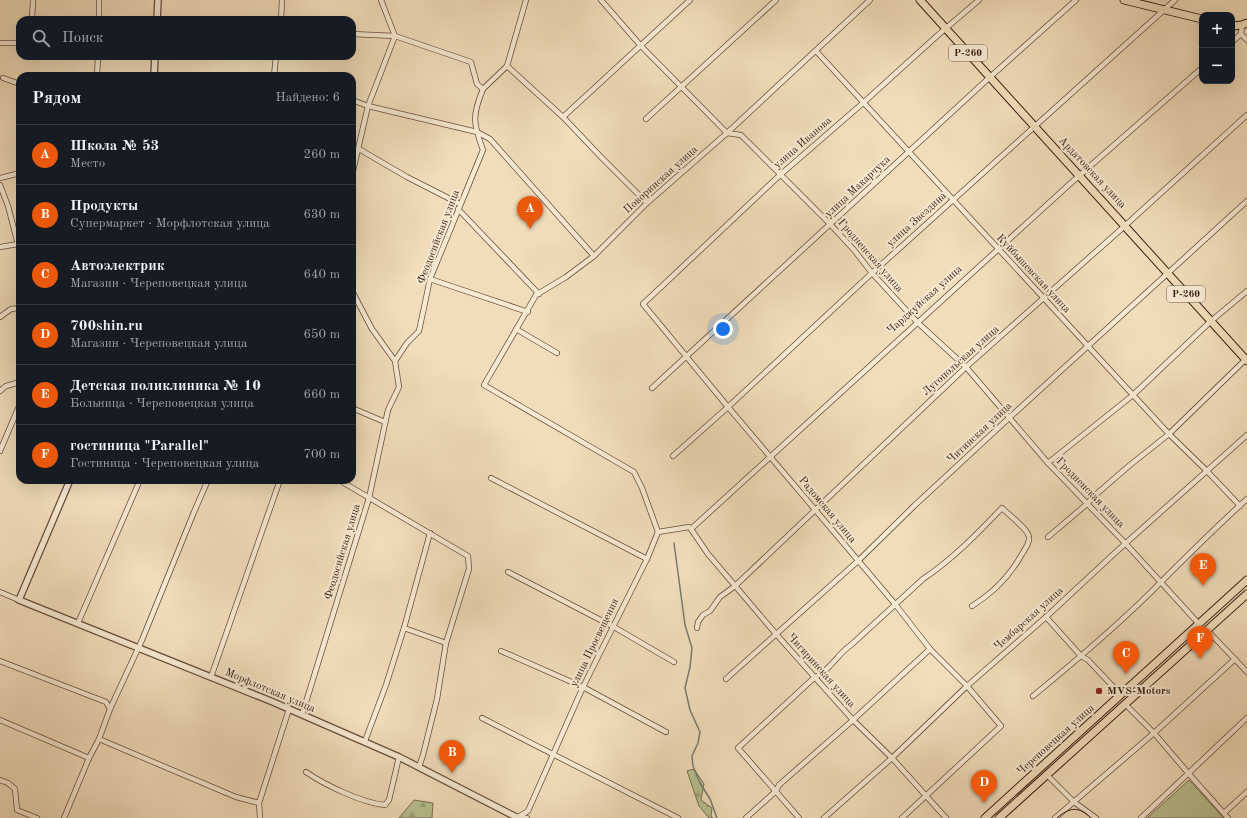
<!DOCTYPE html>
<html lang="ru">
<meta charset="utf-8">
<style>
body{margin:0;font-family:"Old Standard TT",serif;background:#20242c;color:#f1f3f6}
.controls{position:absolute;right:12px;top:12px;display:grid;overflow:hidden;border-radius:8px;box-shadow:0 4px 16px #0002}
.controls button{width:36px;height:36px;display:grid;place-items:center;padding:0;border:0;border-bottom:1px solid #363941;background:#171b24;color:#f1f3f6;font:20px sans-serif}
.you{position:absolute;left:723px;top:329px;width:14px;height:14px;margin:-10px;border:3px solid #fff;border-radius:50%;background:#1a73e8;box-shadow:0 0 0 6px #1a73e833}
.badge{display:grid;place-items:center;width:26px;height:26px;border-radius:50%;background:#ea580c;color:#fff;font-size:13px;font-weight:700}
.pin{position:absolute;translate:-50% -33px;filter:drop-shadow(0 1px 2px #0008)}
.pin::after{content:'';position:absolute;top:21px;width:14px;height:12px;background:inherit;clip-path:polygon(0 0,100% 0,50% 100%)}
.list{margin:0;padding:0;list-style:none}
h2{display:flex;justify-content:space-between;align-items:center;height:52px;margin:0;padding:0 16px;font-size:17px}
h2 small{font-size:13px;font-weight:400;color:#9ea1a6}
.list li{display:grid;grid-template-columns:26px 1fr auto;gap:12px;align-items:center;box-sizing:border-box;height:60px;padding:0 16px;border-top:1px solid #363941}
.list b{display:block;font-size:15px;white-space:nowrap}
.list p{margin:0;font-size:13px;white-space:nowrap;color:#9ea1a6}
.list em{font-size:13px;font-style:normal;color:#9ea1a6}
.icon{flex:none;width:22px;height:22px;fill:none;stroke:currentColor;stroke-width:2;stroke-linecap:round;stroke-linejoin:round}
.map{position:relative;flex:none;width:1247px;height:818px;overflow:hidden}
.search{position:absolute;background:#171b24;box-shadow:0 4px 16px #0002;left:16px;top:16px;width:340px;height:44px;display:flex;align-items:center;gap:10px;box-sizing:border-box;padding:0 14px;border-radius:12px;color:#9ea1a6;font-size:15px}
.panel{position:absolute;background:#171b24;box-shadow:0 4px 16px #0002;left:16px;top:72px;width:340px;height:412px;border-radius:12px}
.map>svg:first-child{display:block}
.forest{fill:url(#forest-firs);stroke:#796f52}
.park{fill:#b9c190;stroke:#796f52}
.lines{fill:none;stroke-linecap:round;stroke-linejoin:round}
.stream{stroke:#747c74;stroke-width:1.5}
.minor-casing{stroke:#674d3d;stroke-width:6}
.tertiary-casing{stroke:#674d3d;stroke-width:8}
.trunk-casing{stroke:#391d13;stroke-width:9}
.minor{stroke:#f6e9d2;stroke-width:4.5}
.tertiary{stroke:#f6e9d2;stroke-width:5.5}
.trunk{stroke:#f1ddba;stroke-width:7}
.tram{stroke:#391d13;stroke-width:1}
.poi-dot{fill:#8f2418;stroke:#f6e9d2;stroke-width:1.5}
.labels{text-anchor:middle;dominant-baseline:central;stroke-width:4;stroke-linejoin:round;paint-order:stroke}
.shield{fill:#f6e9d2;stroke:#725a4c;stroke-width:1}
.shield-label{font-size:10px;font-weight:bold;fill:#391d13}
.street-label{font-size:11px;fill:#391d13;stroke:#f6e9d2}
.poi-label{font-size:11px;font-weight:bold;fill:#391d13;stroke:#f6e9d2;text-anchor:start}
</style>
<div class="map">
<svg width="1247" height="818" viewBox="0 0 1247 818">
<defs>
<pattern id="forest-firs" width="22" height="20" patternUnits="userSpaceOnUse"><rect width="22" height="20" fill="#b9c190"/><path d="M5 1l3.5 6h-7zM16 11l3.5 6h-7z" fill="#a0a57b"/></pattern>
</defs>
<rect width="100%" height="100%" fill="#f1ddba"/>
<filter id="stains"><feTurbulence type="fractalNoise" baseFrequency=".005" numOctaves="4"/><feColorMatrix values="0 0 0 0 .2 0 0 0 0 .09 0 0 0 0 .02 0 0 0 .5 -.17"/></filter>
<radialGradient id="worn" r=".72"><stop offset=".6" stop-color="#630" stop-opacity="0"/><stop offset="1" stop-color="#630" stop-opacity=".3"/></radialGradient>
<g class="forest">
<polygon points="694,769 704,784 701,800 712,808 711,816 713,818 709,818 699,806 687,771"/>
<polygon points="414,800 433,803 432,818 399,818"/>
</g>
<polygon class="park" points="1189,780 1224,818 1147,818"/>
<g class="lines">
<polyline class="stream" points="674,543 685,625 692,648 690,667 685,688 690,710 700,732 698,743 692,756 693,766 700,783 710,799 717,818"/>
<g class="minor-casing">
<g id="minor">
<polyline points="601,0 641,46 727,133 741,135 830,224 854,250 872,273 917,322 966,367 1048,463 1126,544 1199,624"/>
<polyline points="32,20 33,0"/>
<polyline points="99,20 99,0"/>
<polyline points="281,20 282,0"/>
<polyline points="1241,34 1247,40"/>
<polyline points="1232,42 1241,34 1242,25"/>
<polyline points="0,43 20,43"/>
<polyline points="816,51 1169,434 1207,471 1240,506"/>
<polyline points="507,66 563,117 601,157 647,203"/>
<polyline points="97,76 98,56"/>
<polyline points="274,76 276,56"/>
<polyline points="3,78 20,84"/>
<polyline points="483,89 507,66 526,0"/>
<polyline points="352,100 368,106 477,132 490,139 594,256"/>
<polyline points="563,117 690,0"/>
<polyline points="646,119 776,0"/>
<polyline points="359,149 407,177 460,204"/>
<polyline points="352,175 368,106 395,36 381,0"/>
<polyline points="0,178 20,173"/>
<polyline points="0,185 8,206 20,252"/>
<polyline points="458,209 539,294"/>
<polyline points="0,247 18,244"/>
<polyline points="430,279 528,312"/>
<polyline points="352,291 372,329 395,361"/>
<polyline points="0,317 11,309 20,308"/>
<polyline points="516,329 557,353"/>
<polyline points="652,388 990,77 1076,0"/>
<polyline points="0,391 6,386 20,382"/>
<polyline points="352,408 385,422"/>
<polyline points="0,451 20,404"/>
<polyline points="673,456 728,407 872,273 1175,0"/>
<polyline points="1048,463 1133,395 1211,321 1247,291"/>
<polyline points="491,478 647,559"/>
<polyline points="339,480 468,556 469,569 446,643 437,699 423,755 419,767"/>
<polyline points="691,529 708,554 776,634 853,720 892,758 946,818"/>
<polyline points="658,532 689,527 691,529 1072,182 1202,68"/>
<polyline points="1048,537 1087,504 1093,497 1130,465 1169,434 1245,360"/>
<polyline points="508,572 614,627 674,662"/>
<polyline points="0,592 19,600"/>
<polyline points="1046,617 1081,656 1088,660 1121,695"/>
<polyline points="78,623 140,480"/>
<polyline points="404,628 446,643"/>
<polyline points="697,628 698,622 703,615 710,611 720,597 735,586 966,367 1118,232 1247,115"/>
<polyline points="1207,630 1247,672"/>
<polyline points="501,651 583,687 666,732"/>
<polyline points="0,661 106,702 110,709"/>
<polyline points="211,677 280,480"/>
<polyline points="726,679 858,561 914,506 1009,418 1247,201"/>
<path d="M 1033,696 C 1077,660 1121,623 1161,582 C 1189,554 1217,526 1247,499"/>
<polyline points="1125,704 1154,733 1189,774 1228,818"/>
<path d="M 302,715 L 369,498 L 388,410 L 399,387 L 395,361 L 407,343 L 419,331 L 430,279 L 483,150 C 473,123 472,116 483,89 L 477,84 L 471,62 L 395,36 L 352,34"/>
<polyline points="482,718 678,818"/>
<polyline points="0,720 89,758"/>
<polyline points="99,739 236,797 259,803"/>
<polyline points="365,741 386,685 404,628 430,533"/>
<path d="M 306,772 C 325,785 362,803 385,805 L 389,800 L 399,757"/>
<polyline points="1047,775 1074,802 1096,818"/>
<polyline points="0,780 8,783 15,789 17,810 37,818"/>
<polyline points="1224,813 1247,792"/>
<polyline points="518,817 528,811 583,687 647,559 658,532 642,488 634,472 484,385 536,295 566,277 594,256 647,203 727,133 870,0"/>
<polyline points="518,817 527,818"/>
<polyline points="64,818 89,758 99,739 110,709 142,640 194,512 208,480"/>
<polyline points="260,818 259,803 289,709"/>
<polyline points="746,818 776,791 779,785 853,720 930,649"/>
<path d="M 799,818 L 738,748 L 815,677 C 831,670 838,653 851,645 L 923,579 C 953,559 978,533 1002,508 C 1009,515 1028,529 1029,537 C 1030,543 1025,549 1022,554 C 1010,576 993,593 972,606"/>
<polyline points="824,818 892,758 967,686 1046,617 1117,551 1247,435"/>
<polyline points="902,818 1001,726 967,686 930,649 895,604 728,407 643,304 780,175 863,103 938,35 979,0"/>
<polyline points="1055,818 1154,733 1235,659"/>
<polyline points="1141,818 1247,718"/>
</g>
</g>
<g class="tertiary-casing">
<g id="tertiary">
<polyline points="157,20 158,0"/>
<polyline points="154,76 155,56"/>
<polyline points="70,480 19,600 273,702 399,757 518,818"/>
</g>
</g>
<g class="trunk-casing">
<g id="trunk">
<polyline points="920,0 1247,361"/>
<polyline points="1124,0 1202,19"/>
<polyline points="1232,26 1242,25 1247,23"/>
<polyline points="985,818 1247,580"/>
<polyline points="999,818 1247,594"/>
</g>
</g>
<use href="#minor" class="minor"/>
<use href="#tertiary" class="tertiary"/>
<use href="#trunk" class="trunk"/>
<path class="tram" d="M 1057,818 C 1069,807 1080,806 1091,818"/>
</g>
<circle class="poi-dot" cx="1099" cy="691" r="4"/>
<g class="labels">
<g class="shield">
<rect x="949" y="45" width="38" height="16" rx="3"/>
<rect x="1167" y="286" width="38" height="16" rx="3"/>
</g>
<g class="shield-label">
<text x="968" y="53">Р-260</text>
<text x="1186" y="294">Р-260</text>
</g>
<g class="street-label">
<text transform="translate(803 143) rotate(-41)">улица Иванова</text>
<text transform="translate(1092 173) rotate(47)">Ардатовская улица</text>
<text transform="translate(661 180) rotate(-42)">Поворинская улица</text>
<text transform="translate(858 187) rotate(-43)">улица Макарчука</text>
<text transform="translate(917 220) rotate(-42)">улица Звездина</text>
<text transform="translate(439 237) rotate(-69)">Феодосийская улица</text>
<text transform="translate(870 256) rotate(49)">Гродненская улица</text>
<text transform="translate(1033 274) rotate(47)">Куйбышевская улица</text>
<text transform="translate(925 300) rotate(-42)">Чарджуйская улица</text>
<text transform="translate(961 361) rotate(-42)">Лугопольская улица</text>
<text transform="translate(980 433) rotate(-43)">Читинская улица</text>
<text transform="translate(1090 493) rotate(46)">Гродненская улица</text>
<text transform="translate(827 510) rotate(50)">Радомская улица</text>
<text transform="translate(343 552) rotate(-73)">Феодосийская улица</text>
<text transform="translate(1029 619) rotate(-42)">Чембарская улица</text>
<text transform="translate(595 643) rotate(-64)">улица Просвещения</text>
<text transform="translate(821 671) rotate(48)">Чигиринская улица</text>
<text transform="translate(270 691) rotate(23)">Морфлотская улица</text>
<text transform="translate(1056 740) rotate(-42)">Череповецкая улица</text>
</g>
<g class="poi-label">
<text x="1107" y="691">MVS-Motors</text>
</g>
</g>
<rect width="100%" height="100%" filter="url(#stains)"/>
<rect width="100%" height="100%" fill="url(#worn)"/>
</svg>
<div class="controls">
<button>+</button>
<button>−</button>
</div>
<div class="you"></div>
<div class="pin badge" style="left:530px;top:229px">A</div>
<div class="pin badge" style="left:452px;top:773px">B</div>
<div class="pin badge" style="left:1126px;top:674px">C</div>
<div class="pin badge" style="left:984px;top:803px">D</div>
<div class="pin badge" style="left:1203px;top:586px">E</div>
<div class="pin badge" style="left:1200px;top:659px">F</div>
<div class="search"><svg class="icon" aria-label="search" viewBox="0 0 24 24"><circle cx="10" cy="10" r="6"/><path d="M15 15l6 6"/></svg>Поиск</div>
<section class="panel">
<h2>Рядом<small>Найдено: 6</small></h2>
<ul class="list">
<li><span class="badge">A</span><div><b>Школа № 53</b><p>Место</p></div><em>260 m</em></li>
<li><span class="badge">B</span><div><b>Продукты</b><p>Супермаркет · Морфлотская улица</p></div><em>630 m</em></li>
<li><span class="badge">C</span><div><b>Автоэлектрик</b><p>Магазин · Череповецкая улица</p></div><em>640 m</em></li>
<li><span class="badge">D</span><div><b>700shin.ru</b><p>Магазин · Череповецкая улица</p></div><em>650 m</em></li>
<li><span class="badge">E</span><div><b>Детская поликлиника № 10</b><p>Больница · Череповецкая улица</p></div><em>660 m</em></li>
<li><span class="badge">F</span><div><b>гостиница &quot;Parallel&quot;</b><p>Гостиница · Череповецкая улица</p></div><em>700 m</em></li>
</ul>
</section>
</div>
